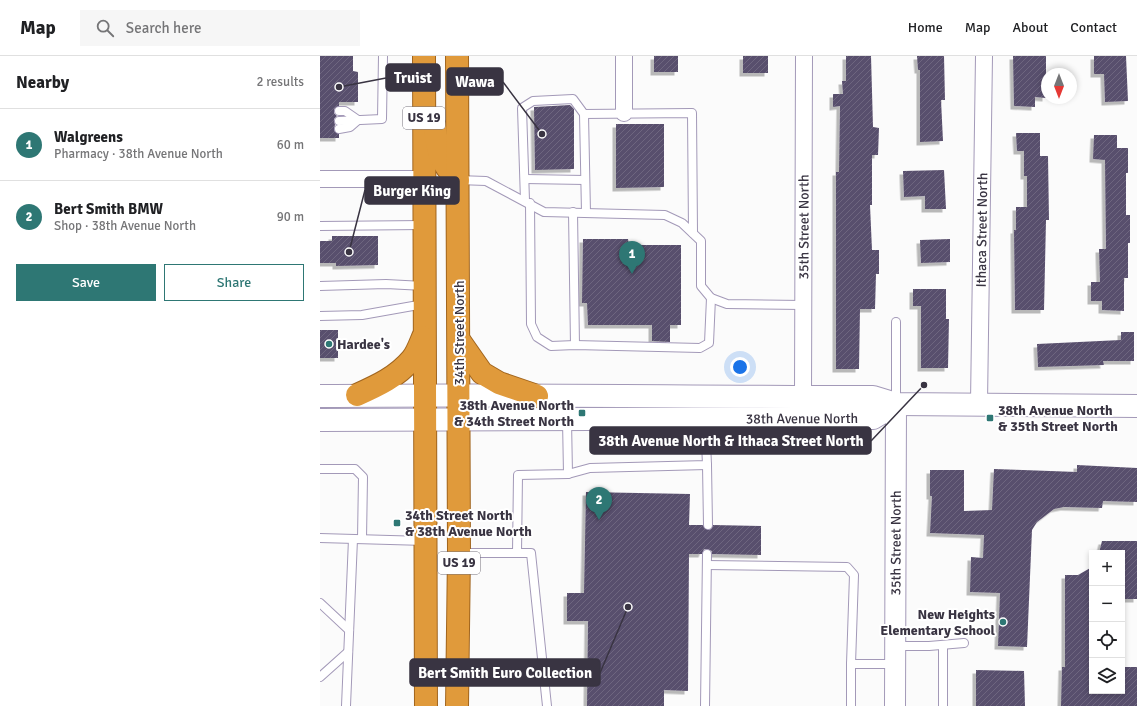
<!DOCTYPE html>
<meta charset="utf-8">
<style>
body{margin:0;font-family:Signika,sans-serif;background:#f6f6f6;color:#202124}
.controls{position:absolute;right:12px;bottom:12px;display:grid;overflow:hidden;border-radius:0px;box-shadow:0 2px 6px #0003}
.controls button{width:36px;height:36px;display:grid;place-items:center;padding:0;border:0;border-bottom:1px solid #e0e0e0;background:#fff;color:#202124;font:20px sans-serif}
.compass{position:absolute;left:721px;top:12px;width:36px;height:36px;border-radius:50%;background:#fff;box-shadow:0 2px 6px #0003;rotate:180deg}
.you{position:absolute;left:420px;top:311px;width:14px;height:14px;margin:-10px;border:3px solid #fff;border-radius:50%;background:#1a73e8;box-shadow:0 0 0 6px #1a73e833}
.badge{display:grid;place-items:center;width:26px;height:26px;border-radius:50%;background:#2e7774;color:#fff;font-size:13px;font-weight:700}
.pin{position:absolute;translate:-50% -33px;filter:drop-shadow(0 1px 2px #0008)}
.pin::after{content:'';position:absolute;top:21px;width:14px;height:12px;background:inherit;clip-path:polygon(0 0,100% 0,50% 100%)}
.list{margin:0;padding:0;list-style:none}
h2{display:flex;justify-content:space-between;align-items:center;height:52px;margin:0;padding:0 16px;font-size:17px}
h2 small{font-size:13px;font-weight:400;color:#757577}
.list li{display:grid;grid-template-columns:26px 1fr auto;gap:12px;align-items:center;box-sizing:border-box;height:72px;padding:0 16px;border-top:1px solid #e0e0e0}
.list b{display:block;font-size:15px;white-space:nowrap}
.list p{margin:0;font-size:13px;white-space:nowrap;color:#757577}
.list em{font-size:13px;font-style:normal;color:#757577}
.actions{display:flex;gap:8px;padding:12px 16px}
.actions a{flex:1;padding:9px 0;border:1px solid #2e7774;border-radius:0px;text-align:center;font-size:14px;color:#2e7774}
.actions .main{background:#2e7774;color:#fff}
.icon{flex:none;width:22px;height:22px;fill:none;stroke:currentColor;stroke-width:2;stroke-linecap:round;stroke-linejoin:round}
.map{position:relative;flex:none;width:817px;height:650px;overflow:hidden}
header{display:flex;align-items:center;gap:24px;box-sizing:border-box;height:56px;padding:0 20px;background:#fff;border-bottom:1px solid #e0e0e0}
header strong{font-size:19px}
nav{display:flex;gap:22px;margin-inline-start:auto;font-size:14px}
.search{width:280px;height:36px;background:#f6f6f6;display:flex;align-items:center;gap:10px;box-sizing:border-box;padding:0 14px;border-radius:0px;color:#757577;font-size:15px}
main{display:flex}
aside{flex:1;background:#fff}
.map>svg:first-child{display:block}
.building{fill:url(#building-hatch);filter:url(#shadow)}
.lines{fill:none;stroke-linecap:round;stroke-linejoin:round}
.service-casing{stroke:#a399b8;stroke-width:10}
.minor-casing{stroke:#a399b8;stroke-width:18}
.tertiary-casing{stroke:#a399b8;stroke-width:22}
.secondary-casing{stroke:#a399b8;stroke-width:24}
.trunk-casing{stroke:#a1651e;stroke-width:24}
.service{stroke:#fff;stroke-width:8}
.minor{stroke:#fff;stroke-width:16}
.tertiary{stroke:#fff;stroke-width:20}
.secondary{stroke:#fff;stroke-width:22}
.trunk{stroke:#e09a3b;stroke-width:22}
.poi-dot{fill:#2e7774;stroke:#fff;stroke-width:1.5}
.labels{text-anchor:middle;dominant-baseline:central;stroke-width:4;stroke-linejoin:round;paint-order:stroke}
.shield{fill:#fff;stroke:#74717b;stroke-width:1}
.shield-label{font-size:13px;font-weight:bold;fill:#393442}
.street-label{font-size:14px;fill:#393442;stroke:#fff}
.poi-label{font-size:14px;font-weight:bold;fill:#393442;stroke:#fff;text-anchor:start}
.leader{fill:none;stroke:#393442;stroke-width:1.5}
.callout-dot{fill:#393442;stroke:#fff;stroke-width:1.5}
.callout{fill:#393442;stroke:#393442;stroke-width:1.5}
.callout-label{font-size:15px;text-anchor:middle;font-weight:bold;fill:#fff}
</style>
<header>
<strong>Map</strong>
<div class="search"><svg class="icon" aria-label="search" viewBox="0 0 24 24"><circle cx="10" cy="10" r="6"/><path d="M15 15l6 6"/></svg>Search here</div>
<nav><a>Home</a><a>Map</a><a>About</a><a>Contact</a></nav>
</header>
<main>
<aside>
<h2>Nearby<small>2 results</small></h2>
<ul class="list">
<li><span class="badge">1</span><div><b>Walgreens</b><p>Pharmacy · 38th Avenue North</p></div><em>60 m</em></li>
<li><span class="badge">2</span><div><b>Bert Smith BMW</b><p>Shop · 38th Avenue North</p></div><em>90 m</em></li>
</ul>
<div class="actions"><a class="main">Save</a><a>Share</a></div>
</aside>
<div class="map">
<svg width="817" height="650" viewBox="0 0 817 650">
<defs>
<pattern id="building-hatch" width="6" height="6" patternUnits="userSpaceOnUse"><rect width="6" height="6" fill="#594f6d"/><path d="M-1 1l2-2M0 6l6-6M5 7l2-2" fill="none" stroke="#6e667f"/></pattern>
<filter id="shadow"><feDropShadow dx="-3.5" dy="3.5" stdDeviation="0" flood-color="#0004"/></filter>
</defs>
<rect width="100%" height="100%" fill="#fbfbfb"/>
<g class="building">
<polygon points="0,0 33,0 33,15 38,16 38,46 19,46 19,50 14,53 14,57 17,60 14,63 15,69 14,74 19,78 19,82 0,82"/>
<rect x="334" y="0" width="24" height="16"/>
<rect x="423" y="0" width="25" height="17"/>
<polygon points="526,0 551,0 553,71 559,72 558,99 552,99 552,149 550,149 552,194 559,194 559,218 556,218 555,253 540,253 539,313 516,313 516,116 519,116 520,50 513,51 513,38 523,38 522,25 526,25"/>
<polygon points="597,0 624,0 625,44 621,44 623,85 600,86 600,14 598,14"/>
<polygon points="693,0 726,0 726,42 715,41 715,51 694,50"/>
<polygon points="774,0 806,0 808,45 785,46 784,18 774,18"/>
<polygon points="250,49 254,53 254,113 215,114 214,51"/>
<polygon points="296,68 344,68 344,131 296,132"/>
<polygon points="696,77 720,77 720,100 728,100 729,164 726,164 724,254 695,254 694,174 696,174 696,151 707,151 707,120 704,120 704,95 697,95"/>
<polygon points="774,79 797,79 797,92 808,92 808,117 806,117 806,159 810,159 810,187 808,187 808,222 804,222 804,255 782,254 782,245 771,245 771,226 780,226 779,193 786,193 785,104 773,103"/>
<polygon points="624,114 626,153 605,153 605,140 584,141 583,115"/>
<polygon points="12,180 58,180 58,209 16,210 16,207 0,207 0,185 12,185"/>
<polygon points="263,183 308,183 309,189 361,189 361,269 350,269 350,286 332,285 332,269 268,269 267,247 262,247"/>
<polygon points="630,183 630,206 601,207 600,184"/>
<polygon points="593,233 626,233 626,263 629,263 628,312 601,312 601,250 593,250"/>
<rect x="0" y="274" width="18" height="28"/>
<polygon points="801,276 814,276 814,305 783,305 784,309 718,311 717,288 801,284"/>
<polygon points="757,409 817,412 817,446 783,445 782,452 744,451 734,453 717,466 712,474 707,591 678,590 680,537 650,536 651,501 663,502 664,479 610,477 612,440 610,440 610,414 644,414 644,455 672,454 674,413 757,416"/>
<polygon points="266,436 370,438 369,469 383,469 388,474 391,473 393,469 441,470 441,499 392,498 392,495 387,493 384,493 382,498 369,498 368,635 344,634 344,650 267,650 268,565 247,565 247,537 264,537"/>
<polygon points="782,485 817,485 817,543 802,543 802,497 779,497"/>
<polygon points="772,511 772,635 802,635 802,611 817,611 817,650 741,650 742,611 745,611 745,519 758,519"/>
<polygon points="656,614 704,615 705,650 656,650"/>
</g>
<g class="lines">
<g class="service-casing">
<g id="service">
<polyline points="63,28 102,28"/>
<polyline points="19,55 25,55 38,64 30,71 19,73"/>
<polyline points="19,65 62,63 63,0"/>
<polyline points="205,123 265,124"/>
<polyline points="138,124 166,125 224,156 345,159 362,167 381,185 381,230 391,242 407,248 483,249"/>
<polyline points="205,145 202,52 213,45 253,43 264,58"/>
<polyline points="210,147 211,268 217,281 231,290 255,289 380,292 389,287 391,242"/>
<polyline points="253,156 255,289"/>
<polyline points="266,157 264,58 372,57 373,177"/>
<polyline points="0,170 103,169"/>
<polyline points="0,230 66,228 104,230"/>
<polyline points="0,260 42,259 104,248"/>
<polyline points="576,266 576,347"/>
<polyline points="247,364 248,418"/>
<polyline points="387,409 388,469"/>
<polyline points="0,413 35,413 43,421 42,483"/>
<polyline points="0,482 105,485"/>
<polyline points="140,497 211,497 227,650"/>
<polyline points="197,497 198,419 248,418 270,412 387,409 385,363"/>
<polyline points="387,509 527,511 534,519 531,608"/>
<polyline points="0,547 29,574"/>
<polyline points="576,590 609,590 644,587"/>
<polyline points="623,590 623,650"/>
<polyline points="0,621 28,596"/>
<polyline points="26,650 33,483"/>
<polyline points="385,650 387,498"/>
<polyline points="531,650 531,608 575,608"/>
</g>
</g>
<g class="minor-casing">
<g id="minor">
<polyline points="304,57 304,0"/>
<polyline points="0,123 104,123"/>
<path id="s1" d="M 483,341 L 484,0"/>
<path id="s2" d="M 659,347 L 664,0"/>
</g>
</g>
<g class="tertiary-casing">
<g id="tertiary">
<path id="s3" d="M 575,650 L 576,348"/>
</g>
</g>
<g class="secondary-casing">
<g id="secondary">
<path d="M 0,340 C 184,338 369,341 553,341 L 576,348 L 817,350"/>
<path id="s4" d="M 0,364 L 553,362 L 576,348"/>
</g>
</g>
<g class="trunk-casing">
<g id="trunk">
<polyline points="104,0 106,650"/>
<path d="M 115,70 C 117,95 120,107 138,124"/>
<polyline points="139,284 162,317 179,327 217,340"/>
<path d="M 37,339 C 57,330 77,321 92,303 C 97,297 100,288 103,281"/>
<polyline points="137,650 139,497 137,0"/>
</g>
</g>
<use href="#service" class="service"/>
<use href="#minor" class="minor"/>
<use href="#tertiary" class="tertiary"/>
<use href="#secondary" class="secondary"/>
<use href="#trunk" class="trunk"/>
</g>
<g class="poi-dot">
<circle cx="9" cy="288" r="4"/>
<rect x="258" y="353" width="8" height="8" rx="2"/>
<rect x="666" y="358" width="8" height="8" rx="2"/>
<rect x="73" y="463" width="8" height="8" rx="2"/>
<circle cx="683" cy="566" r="4"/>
</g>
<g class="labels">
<g class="shield">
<rect x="83" y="51" width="42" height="22" rx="3"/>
<rect x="118" y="496" width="42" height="22" rx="3"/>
</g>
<g class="shield-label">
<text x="104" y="62">US 19</text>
<text x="139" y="507">US 19</text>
</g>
<g class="street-label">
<text stroke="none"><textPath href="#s1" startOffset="170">35th Street North</textPath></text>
<text stroke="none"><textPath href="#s2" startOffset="173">Ithaca Street North</textPath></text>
<text transform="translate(139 277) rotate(-90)">34th Street North</text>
<text stroke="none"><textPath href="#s4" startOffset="482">38th Avenue North</textPath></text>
<text stroke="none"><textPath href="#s3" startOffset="163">35th Street North</textPath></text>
</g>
<g class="poi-label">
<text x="17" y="288">Hardee's</text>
<text x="254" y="349" text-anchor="end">38th Avenue North<tspan x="254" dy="16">&amp; 34th Street North</tspan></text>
<text x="678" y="354">38th Avenue North<tspan x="678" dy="16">&amp; 35th Street North</tspan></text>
<text x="85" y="459">34th Street North<tspan x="85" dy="16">&amp; 38th Avenue North</tspan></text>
<text x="675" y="558" text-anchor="end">New Heights<tspan x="675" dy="16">Elementary School</tspan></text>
</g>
</g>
<path class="leader" d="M19 31L66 22M222 78L183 26M29 196L45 134M604 329L551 385M308 551L280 617"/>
<g class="callout-dot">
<circle cx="19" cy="31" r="4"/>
<circle cx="222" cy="78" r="4"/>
<circle cx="29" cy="196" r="4"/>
<circle cx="604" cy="329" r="4"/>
<circle cx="308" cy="551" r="4"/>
</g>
<g class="callout">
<rect x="66" y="8" width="54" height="27" rx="4"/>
<rect x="127" y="12" width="56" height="27" rx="4"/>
<rect x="45" y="121" width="94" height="27" rx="4"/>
<rect x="270" y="371" width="281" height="27" rx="4"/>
<rect x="90" y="603" width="190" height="27" rx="4"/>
</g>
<g class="callout-label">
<text x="93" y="27">Truist</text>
<text x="155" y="31">Wawa</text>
<text x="92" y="140">Burger King</text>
<text x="411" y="390">38th Avenue North &amp; Ithaca Street North</text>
<text x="185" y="622">Bert Smith Euro Collection</text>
</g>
</svg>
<div class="controls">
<button>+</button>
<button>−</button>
<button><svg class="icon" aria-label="locate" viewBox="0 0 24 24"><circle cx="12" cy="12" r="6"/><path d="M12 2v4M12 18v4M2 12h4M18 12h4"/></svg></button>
<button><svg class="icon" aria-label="layers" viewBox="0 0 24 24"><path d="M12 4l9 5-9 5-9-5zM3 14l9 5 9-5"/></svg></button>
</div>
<svg class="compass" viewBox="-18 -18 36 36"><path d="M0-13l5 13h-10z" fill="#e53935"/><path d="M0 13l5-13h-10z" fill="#757577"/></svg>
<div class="you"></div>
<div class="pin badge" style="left:312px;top:218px">1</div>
<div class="pin badge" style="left:279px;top:464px">2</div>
</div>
</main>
